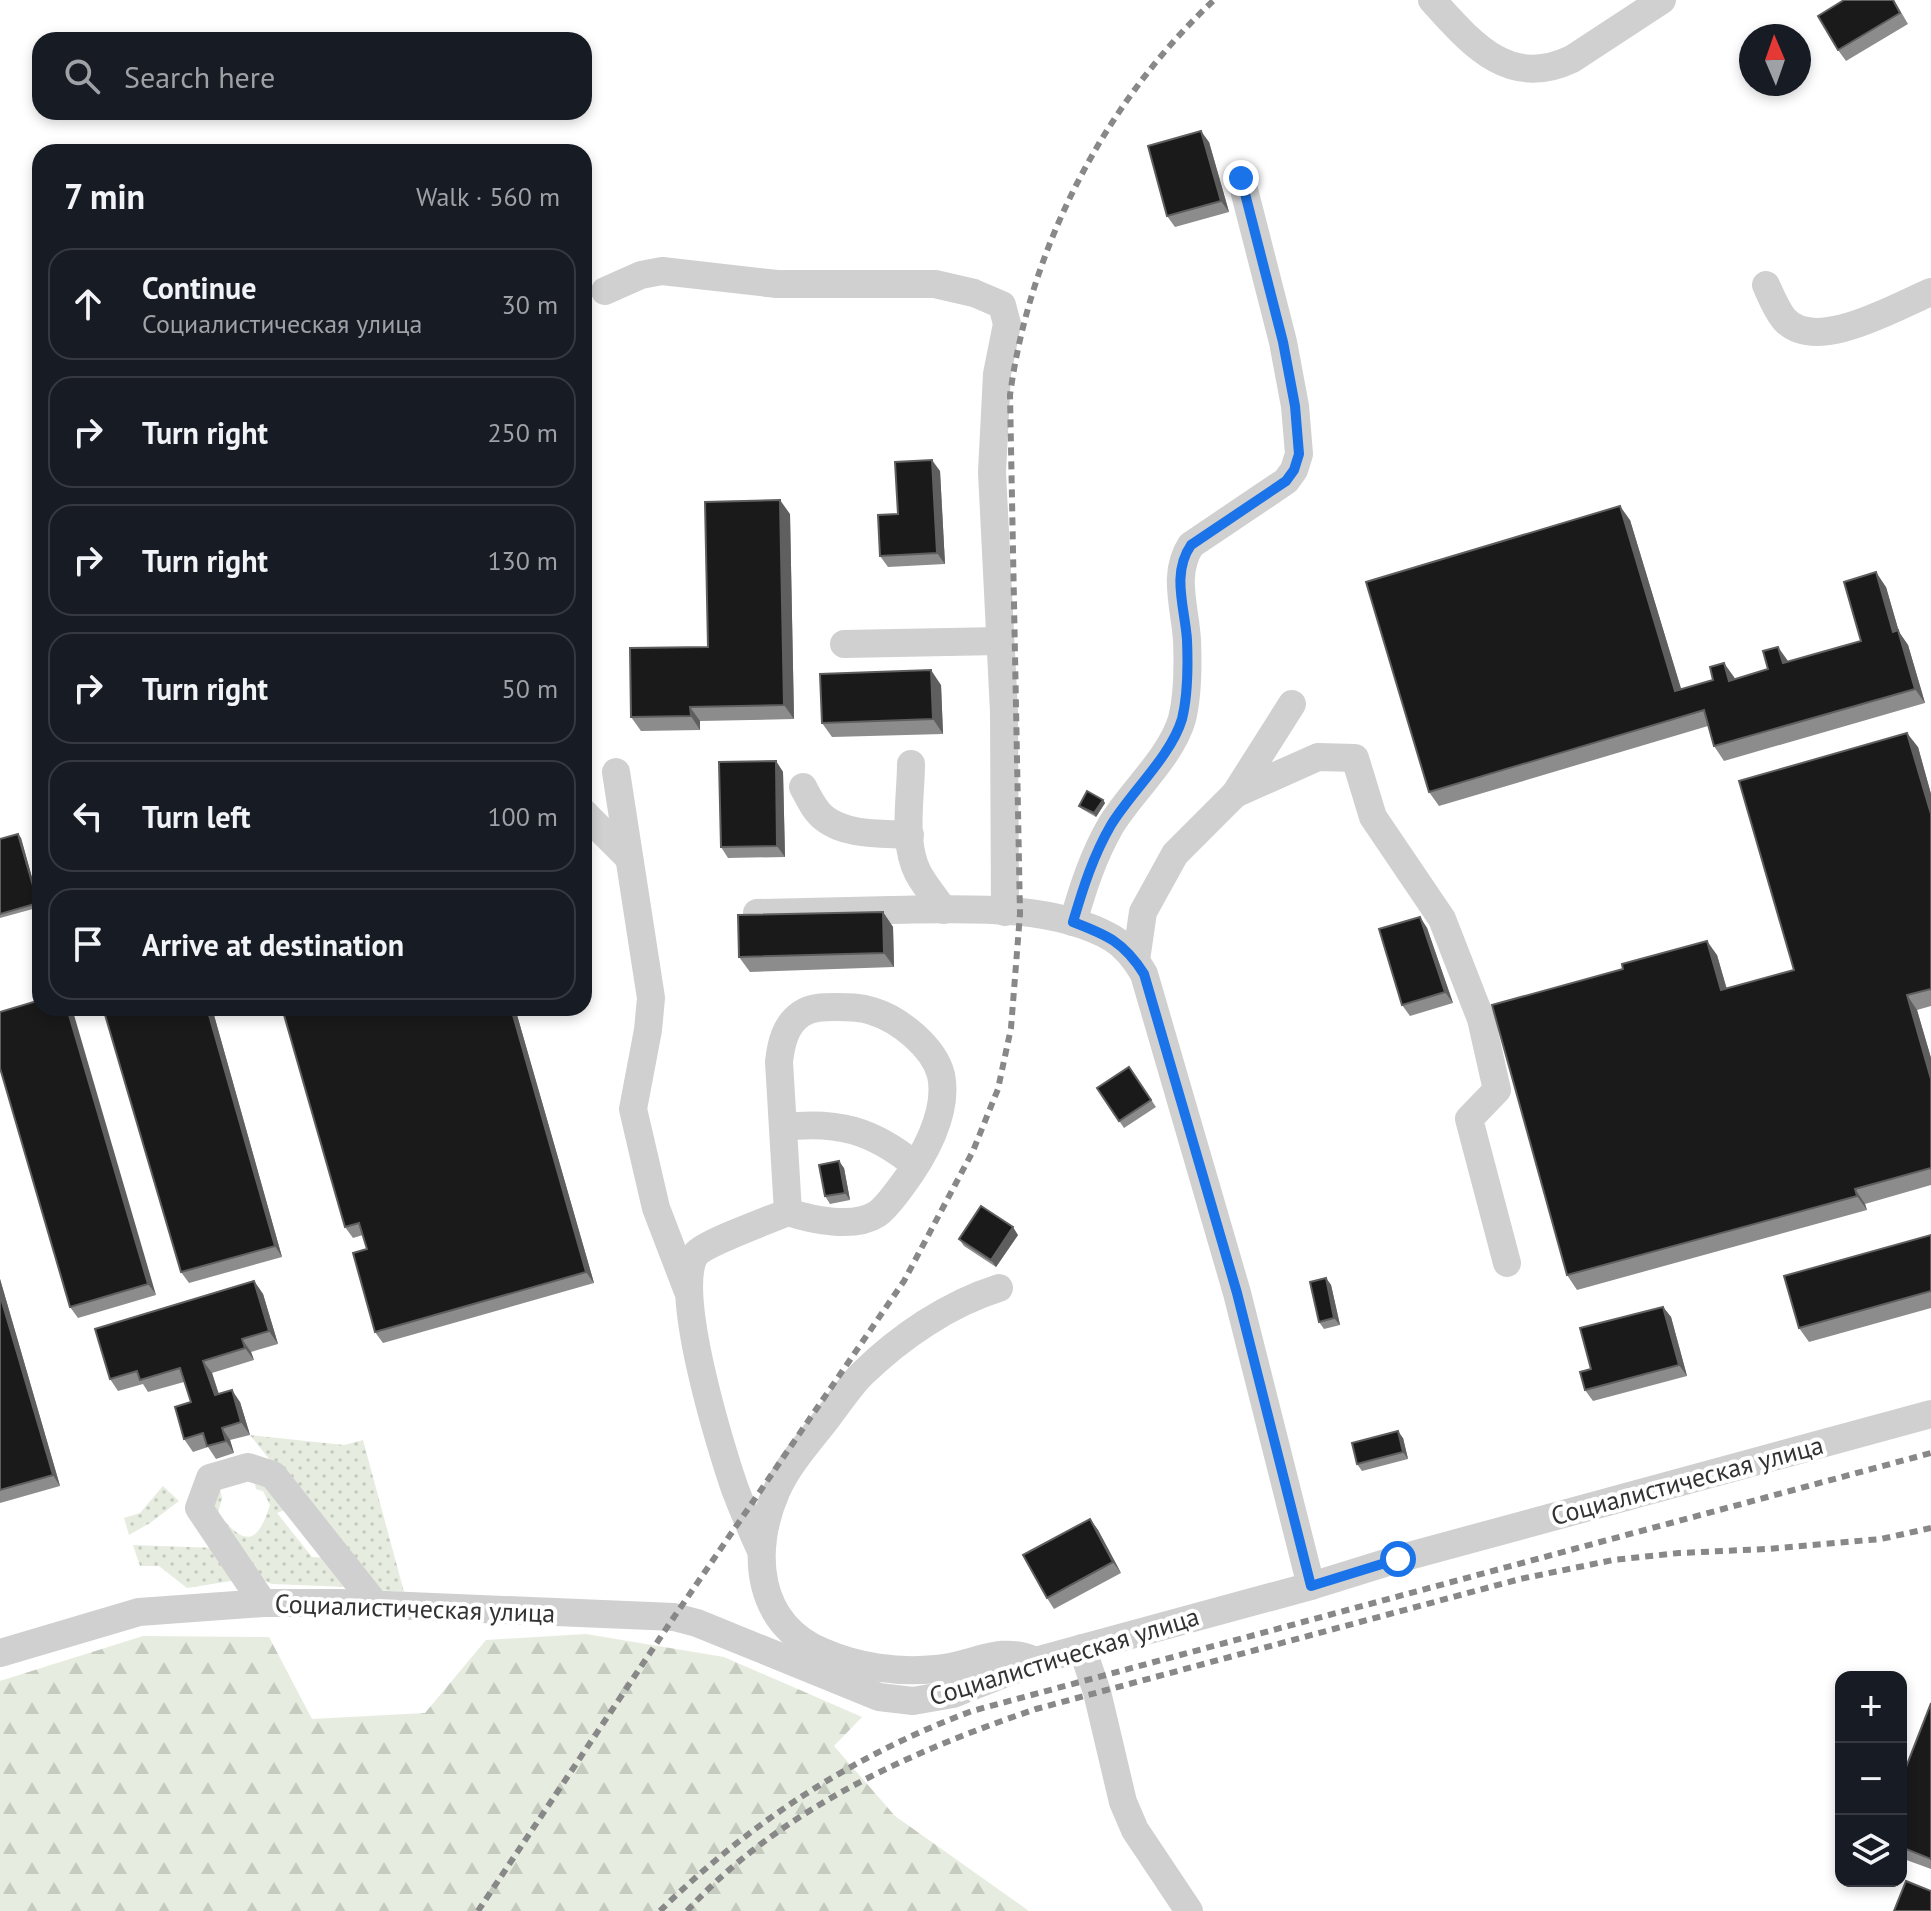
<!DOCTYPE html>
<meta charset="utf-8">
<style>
body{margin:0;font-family:"PT Sans",sans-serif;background:#242831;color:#f1f3f6}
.controls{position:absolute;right:24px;bottom:24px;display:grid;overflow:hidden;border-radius:16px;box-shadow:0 4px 12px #0003}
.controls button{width:72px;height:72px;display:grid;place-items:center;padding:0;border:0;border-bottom:2px solid #363941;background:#171b24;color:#f1f3f6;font:40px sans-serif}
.compass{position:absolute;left:1739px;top:24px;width:72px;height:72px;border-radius:50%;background:#171b24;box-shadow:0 4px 12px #0003;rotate:358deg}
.stop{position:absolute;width:24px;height:24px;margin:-18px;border:6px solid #1a73e8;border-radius:50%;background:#fff}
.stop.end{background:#1a73e8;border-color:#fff;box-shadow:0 2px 8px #0008}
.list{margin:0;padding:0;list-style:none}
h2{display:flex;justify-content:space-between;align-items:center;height:104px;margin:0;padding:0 32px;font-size:34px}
h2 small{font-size:26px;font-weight:400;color:#9ea1a6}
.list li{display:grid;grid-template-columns:52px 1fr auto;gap:24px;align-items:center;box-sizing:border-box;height:112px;margin:0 16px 16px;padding:0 16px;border:2px solid #363941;border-radius:24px}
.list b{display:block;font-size:30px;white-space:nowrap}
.list p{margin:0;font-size:26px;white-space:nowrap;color:#9ea1a6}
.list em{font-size:26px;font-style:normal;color:#9ea1a6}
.icon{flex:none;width:44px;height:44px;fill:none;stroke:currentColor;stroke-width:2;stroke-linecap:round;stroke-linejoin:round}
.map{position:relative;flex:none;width:1931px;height:1911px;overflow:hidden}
.search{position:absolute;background:#171b24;box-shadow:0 4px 12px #0003;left:32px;top:32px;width:560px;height:88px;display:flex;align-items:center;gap:20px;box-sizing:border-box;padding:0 28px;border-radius:24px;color:#9ea1a6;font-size:30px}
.panel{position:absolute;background:#171b24;box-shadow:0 4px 12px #0003;left:32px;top:144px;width:560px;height:872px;border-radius:24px}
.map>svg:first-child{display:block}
.grass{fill:url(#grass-dots)}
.forest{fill:url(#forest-firs)}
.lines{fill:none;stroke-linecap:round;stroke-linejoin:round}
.minor{stroke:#d0d0d0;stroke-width:28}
.rail{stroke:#888;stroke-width:6;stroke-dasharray:8 6;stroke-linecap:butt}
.wall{fill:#8c8c8c}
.shaded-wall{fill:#5f5f5f}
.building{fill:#1a1a1a;stroke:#5f5f5f;stroke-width:2}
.route{stroke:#1a73e8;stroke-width:10}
.labels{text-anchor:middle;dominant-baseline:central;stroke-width:8;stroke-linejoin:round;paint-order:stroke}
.street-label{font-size:26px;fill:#333;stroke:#fff}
</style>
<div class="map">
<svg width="1931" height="1911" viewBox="0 0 1931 1911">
<defs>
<pattern id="grass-dots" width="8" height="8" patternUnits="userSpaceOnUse" patternTransform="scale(2)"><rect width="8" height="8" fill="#e6ecdf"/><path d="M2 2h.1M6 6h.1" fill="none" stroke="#c6cbc0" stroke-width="1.8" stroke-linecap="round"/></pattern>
<pattern id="forest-firs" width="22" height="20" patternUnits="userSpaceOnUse" patternTransform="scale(2)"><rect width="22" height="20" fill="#e6ecdf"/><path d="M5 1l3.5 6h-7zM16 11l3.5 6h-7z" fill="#c6cbc0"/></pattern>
</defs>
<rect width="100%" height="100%" fill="#fff"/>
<g class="grass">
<polygon points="250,1435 344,1445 363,1440 404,1592 377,1590 370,1585"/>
<path d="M 253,1476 L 290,1508 L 277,1513 L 312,1557 L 330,1558 L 348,1587 L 272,1584 L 258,1578 L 210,1511 L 219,1486 L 222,1498 L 218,1513 C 244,1546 257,1546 270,1505 L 263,1491 L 256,1489 Z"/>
<polygon points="163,1486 179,1501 150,1523 129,1535 124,1518 140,1513"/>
<polygon points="133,1545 216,1548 237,1580 187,1588 159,1566 140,1566"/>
</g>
<polygon class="forest" points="586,1634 724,1657 862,1717 834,1746 895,1816 1029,1911 0,1911 0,1681 143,1636 269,1637 312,1719 425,1713 486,1640"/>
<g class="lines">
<g class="minor">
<path d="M 1432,0 C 1472,44 1509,89 1572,59 L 1662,0"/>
<path d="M 1766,285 C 1771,296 1776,309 1784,319 C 1815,355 1897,306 1931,292"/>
<polyline points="605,291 641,275 662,271 777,284 935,284 974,293 1002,305 1007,324 997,374 992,472 1004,712 1005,912"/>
<polyline points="844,644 1000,641"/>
<path d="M 911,764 C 911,797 902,842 918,873 C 925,886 935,898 944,910"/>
<polyline points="616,772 651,998 648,1030 633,1109 656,1208 687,1289"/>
<path d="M 803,787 C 809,798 814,810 824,818 C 846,836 883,833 910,835"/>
<polyline points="1235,794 1318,757 1355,758 1373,817 1442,919 1481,1019 1497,1090 1469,1119 1507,1263"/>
<polyline points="584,813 628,857"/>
<path d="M 757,913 C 801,912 846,911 891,910 C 960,909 1051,903 1112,938 C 1127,947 1136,960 1144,974 L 1237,1293 L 1311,1586"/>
<path d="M 1073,922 C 1083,888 1093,856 1111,825 C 1131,792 1171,757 1182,719 C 1188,695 1188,664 1187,640 C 1185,607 1172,574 1191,545 L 1286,481 L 1294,470 L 1299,454 L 1295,406 L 1283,342 L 1241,178"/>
<polyline points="1136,960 1143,912 1175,854 1235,794 1292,704"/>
<path d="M 783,1127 C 838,1121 872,1130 915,1165"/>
<path d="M 999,1288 C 948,1304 900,1337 862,1374 C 849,1387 839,1403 828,1417 C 810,1441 788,1464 776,1492 C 750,1552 756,1624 823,1652 C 857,1667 898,1673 936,1669 C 974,1666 999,1644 1035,1661"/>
<path d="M 761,1551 C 752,1531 743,1510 735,1489 C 722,1452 668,1279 698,1252 C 713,1240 767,1221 788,1212 L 779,1062 C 781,1044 785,1025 801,1014 C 811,1007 824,1007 836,1007 C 848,1007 860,1007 872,1011 C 899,1019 934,1047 941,1075 C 949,1113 923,1158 901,1187 C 894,1196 886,1208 877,1214 C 854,1229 812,1220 788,1212"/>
<polyline points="263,1603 199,1508 210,1478 248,1467 273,1475 376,1605"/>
<polyline points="1082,1648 1097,1692 1123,1802 1135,1830 1189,1911"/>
<polyline points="0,1653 139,1612 263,1603 339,1603 674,1617 697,1623 879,1697 913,1701 953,1694 1039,1660 1311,1586 1398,1559 1931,1414"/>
</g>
<g class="rail">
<path d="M 478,1911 L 674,1617 L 904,1281 L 973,1151 L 998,1089 L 1011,1028 L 1020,914 L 1010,395 C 1030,247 1105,102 1214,0"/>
<path d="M 660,1911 C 750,1822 854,1755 972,1711 L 1931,1453"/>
<path d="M 687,1911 C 779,1810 909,1752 1036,1709 L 1520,1579 L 1613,1560 L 1679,1553 L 1767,1549 L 1881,1539 L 1931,1528"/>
</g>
</g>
<g class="wall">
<polygon points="1844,0 1894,0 1908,24 1846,61 1838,50"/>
<polygon points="1209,142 1229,212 1175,227 1167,216"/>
<polygon points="940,471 945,564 888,567 880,556 898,514"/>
<polygon points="790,514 794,719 700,721 700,730 641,731 631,717 708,647"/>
<polygon points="1630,520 1681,689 1734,677 1735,679 1768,669 1789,661 1861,641 1886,587 1899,632 1908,645 1925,703 1724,761 1714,746 1708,726 1439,806 1429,792"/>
<polygon points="941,685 943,734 832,737 822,723"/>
<polygon points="1918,747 1931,794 1931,1006 1917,1010 1931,1058 1931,1185 1865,1204 1867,1210 1577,1290 1567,1275 1717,955 1727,989 1794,970"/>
<polygon points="776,761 783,772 785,857 728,858 721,847"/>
<polygon points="1103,800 1105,803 1096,817 1082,809 1079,806"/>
<polygon points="18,834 21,838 40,907 0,918 0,839"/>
<polygon points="883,912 893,927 894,967 750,972 739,957"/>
<polygon points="1420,917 1427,928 1453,1003 1410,1016 1402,1005"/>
<polygon points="103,1008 212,1008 282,1257 189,1283 181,1272"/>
<polygon points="282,1008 515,1008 594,1283 383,1343 375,1332 367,1249 363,1235 353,1238 345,1227"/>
<polygon points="1129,1067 1156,1107 1124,1128 1097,1088"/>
<polygon points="0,1068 156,1295 78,1318 70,1307"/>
<polygon points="844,1168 850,1200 830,1204 825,1196"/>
<polygon points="1018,1235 996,1267 964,1246 959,1239"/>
<polygon points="1931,1235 1931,1308 1809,1342 1799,1328"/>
<polygon points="1326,1278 1331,1285 1340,1325 1324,1329 1319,1322"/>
<polygon points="0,1279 60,1486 0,1503"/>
<polygon points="254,1281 263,1294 278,1344 251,1352 254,1360 212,1373 219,1394 240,1402 250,1435 230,1440 234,1453 216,1459 208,1447 193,1452 184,1439 191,1402 184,1382 148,1392 143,1384 118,1391 110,1379"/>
<polygon points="1663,1307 1671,1317 1687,1376 1593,1401 1585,1390 1591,1369"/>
<polygon points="1403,1438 1408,1459 1362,1471 1357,1464"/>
<polygon points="1090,1519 1098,1530 1121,1573 1054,1609 1047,1598"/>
<polygon points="1931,1703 1931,1869 1901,1858 1901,1780"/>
</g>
<g class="shaded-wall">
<polygon points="1201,131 1209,142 1229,212 1221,201"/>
<polygon points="932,460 940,471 945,564 937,553"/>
<polygon points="780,500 790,514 794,719 784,705"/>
<polygon points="1620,506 1630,520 1686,705 1675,691"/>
<polygon points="1876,572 1886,587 1899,632 1908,645 1925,703 1915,689 1893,632"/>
<polygon points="1778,647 1788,661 1783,663"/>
<polygon points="1724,663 1734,677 1739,695 1729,681"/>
<polygon points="931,670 941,685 943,734 933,719"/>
<polygon points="690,707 700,721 700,730 691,716"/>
<polygon points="1907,733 1918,747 1931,794 1931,814"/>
<polygon points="776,761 783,772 785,857 777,846"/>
<polygon points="1103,800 1105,803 1096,817 1094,813"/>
<polygon points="18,834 21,838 40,906 38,903"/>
<polygon points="883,912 893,927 894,967 884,953"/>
<polygon points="1420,917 1427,928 1453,1003 1445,992"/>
<polygon points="1707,941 1717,955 1731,1005 1721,990"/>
<polygon points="1907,995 1917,1010 1931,1058 1931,1079"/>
<polygon points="67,1008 72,1008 156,1295 148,1284"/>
<polygon points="207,1008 212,1008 282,1257 275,1246"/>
<polygon points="511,1008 515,1008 594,1283 586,1272"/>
<polygon points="839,1161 844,1168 850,1200 845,1193"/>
<polygon points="1855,1189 1865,1204 1867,1210 1857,1196"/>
<polygon points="1013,1227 1018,1235 996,1267 991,1260"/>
<polygon points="1326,1278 1331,1285 1340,1325 1334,1318"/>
<polygon points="0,1279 60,1486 53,1475 0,1295"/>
<polygon points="254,1281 263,1294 278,1344 269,1331"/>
<polygon points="1663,1307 1671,1317 1687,1376 1679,1365"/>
<polygon points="242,1339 251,1352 254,1360 245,1348"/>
<polygon points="203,1361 212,1373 223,1408 215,1395"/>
<polygon points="232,1390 240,1402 250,1435 241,1422"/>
<polygon points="222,1428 230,1440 234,1453 226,1441"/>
<polygon points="1398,1431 1403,1438 1408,1459 1403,1452"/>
<polygon points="1090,1519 1098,1530 1121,1573 1113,1562"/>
</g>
<g class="building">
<polygon points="1844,0 1893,0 1900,13 1838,50 1818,16"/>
<polygon points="1201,131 1221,201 1167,216 1148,146"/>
<polygon points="932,460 937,553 880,556 878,515 898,514 895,462"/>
<polygon points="780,500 784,705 690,707 691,716 631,717 630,648 708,647 705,502"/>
<polygon points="1620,506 1675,691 1713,680 1710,667 1724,663 1729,681 1768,669 1763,651 1778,647 1783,663 1861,641 1844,582 1876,572 1893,632 1898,630 1915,689 1714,746 1704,710 1429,792 1366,582"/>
<polygon points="931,670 933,719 822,723 820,674"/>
<polygon points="1907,733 1931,814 1931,989 1907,995 1931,1079 1931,1168 1855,1189 1857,1196 1567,1275 1492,1005 1623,969 1622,964 1707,941 1721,990 1794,970 1739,781"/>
<polygon points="776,761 777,846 721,847 719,762"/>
<polygon points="1087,791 1103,800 1094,813 1079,806"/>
<polygon points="18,834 38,903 0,914 0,839"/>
<polygon points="883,912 884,953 739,957 738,915"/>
<polygon points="1420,917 1445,992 1402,1005 1379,929"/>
<polygon points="40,1000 40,1008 67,1008 148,1284 70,1307 0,1068 0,1012"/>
<polygon points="103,1008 207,1008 275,1246 181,1272"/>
<polygon points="282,1008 511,1008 586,1272 375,1332 353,1253 367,1249 359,1223 345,1227"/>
<polygon points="1129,1067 1151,1100 1119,1121 1097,1088"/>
<polygon points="839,1161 845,1193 825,1196 819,1165"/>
<polygon points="981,1206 1013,1227 991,1260 959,1239"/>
<polygon points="1931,1235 1931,1291 1799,1328 1784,1276"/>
<polygon points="1326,1278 1334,1318 1319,1322 1310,1282"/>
<polygon points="254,1281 269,1331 242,1339 245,1348 203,1361 215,1395 232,1390 241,1422 222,1428 226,1441 207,1446 203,1433 184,1439 175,1407 191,1402 180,1368 140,1380 137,1371 110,1379 95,1329"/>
<polygon points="0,1295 53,1475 0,1490"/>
<polygon points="1663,1307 1679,1365 1585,1390 1580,1372 1591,1369 1580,1328"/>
<polygon points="1398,1431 1403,1452 1357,1464 1352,1443"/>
<polygon points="1090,1519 1113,1562 1047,1598 1023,1555"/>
<polygon points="1931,1703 1931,1859 1901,1847 1901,1780"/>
<polygon points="1906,1881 1931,1891 1931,1911 1894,1911"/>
</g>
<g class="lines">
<path class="route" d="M 1241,178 L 1283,342 L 1295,406 L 1299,454 L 1294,470 L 1286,481 L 1191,545 C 1171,574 1185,608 1187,640 C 1188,664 1188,695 1182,719 C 1171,756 1131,792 1111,825 C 1093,856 1083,888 1073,922 C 1107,935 1124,942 1144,974 L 1237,1293 L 1311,1586 L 1398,1559"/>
</g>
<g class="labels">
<g class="street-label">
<text transform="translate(1687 1480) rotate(-15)">Социалистическая улица</text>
<text transform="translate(415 1608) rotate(2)">Социалистическая улица</text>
<text transform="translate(1064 1656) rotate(-17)">Социалистическая улица</text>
</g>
</g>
</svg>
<div class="controls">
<button>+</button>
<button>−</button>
<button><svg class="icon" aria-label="layers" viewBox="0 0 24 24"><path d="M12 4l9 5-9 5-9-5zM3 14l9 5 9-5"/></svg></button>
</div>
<svg class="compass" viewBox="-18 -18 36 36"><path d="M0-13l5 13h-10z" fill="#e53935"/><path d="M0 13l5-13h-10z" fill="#9ea1a6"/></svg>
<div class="stop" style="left:1398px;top:1559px"></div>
<div class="stop end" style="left:1241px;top:178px"></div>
<div class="search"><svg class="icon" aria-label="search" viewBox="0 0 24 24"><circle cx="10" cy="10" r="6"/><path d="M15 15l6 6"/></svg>Search here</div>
<section class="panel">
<h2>7 min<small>Walk · 560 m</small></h2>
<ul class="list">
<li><svg class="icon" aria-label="ahead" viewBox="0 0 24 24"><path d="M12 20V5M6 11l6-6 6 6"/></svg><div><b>Continue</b><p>Социалистическая улица</p></div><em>30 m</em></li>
<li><svg class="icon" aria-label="right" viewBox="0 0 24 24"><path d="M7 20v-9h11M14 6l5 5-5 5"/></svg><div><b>Turn right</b></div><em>250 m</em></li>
<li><svg class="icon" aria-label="right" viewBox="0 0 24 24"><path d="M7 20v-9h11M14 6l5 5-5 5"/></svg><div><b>Turn right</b></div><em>130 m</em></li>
<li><svg class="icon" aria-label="right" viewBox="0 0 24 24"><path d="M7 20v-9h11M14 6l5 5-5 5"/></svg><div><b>Turn right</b></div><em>50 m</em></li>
<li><svg class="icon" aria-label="left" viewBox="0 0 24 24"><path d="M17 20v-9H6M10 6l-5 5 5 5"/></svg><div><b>Turn left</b></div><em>100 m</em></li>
<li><svg class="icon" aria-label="arrive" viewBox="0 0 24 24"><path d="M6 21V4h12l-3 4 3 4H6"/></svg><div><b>Arrive at destination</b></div></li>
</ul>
</section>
</div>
